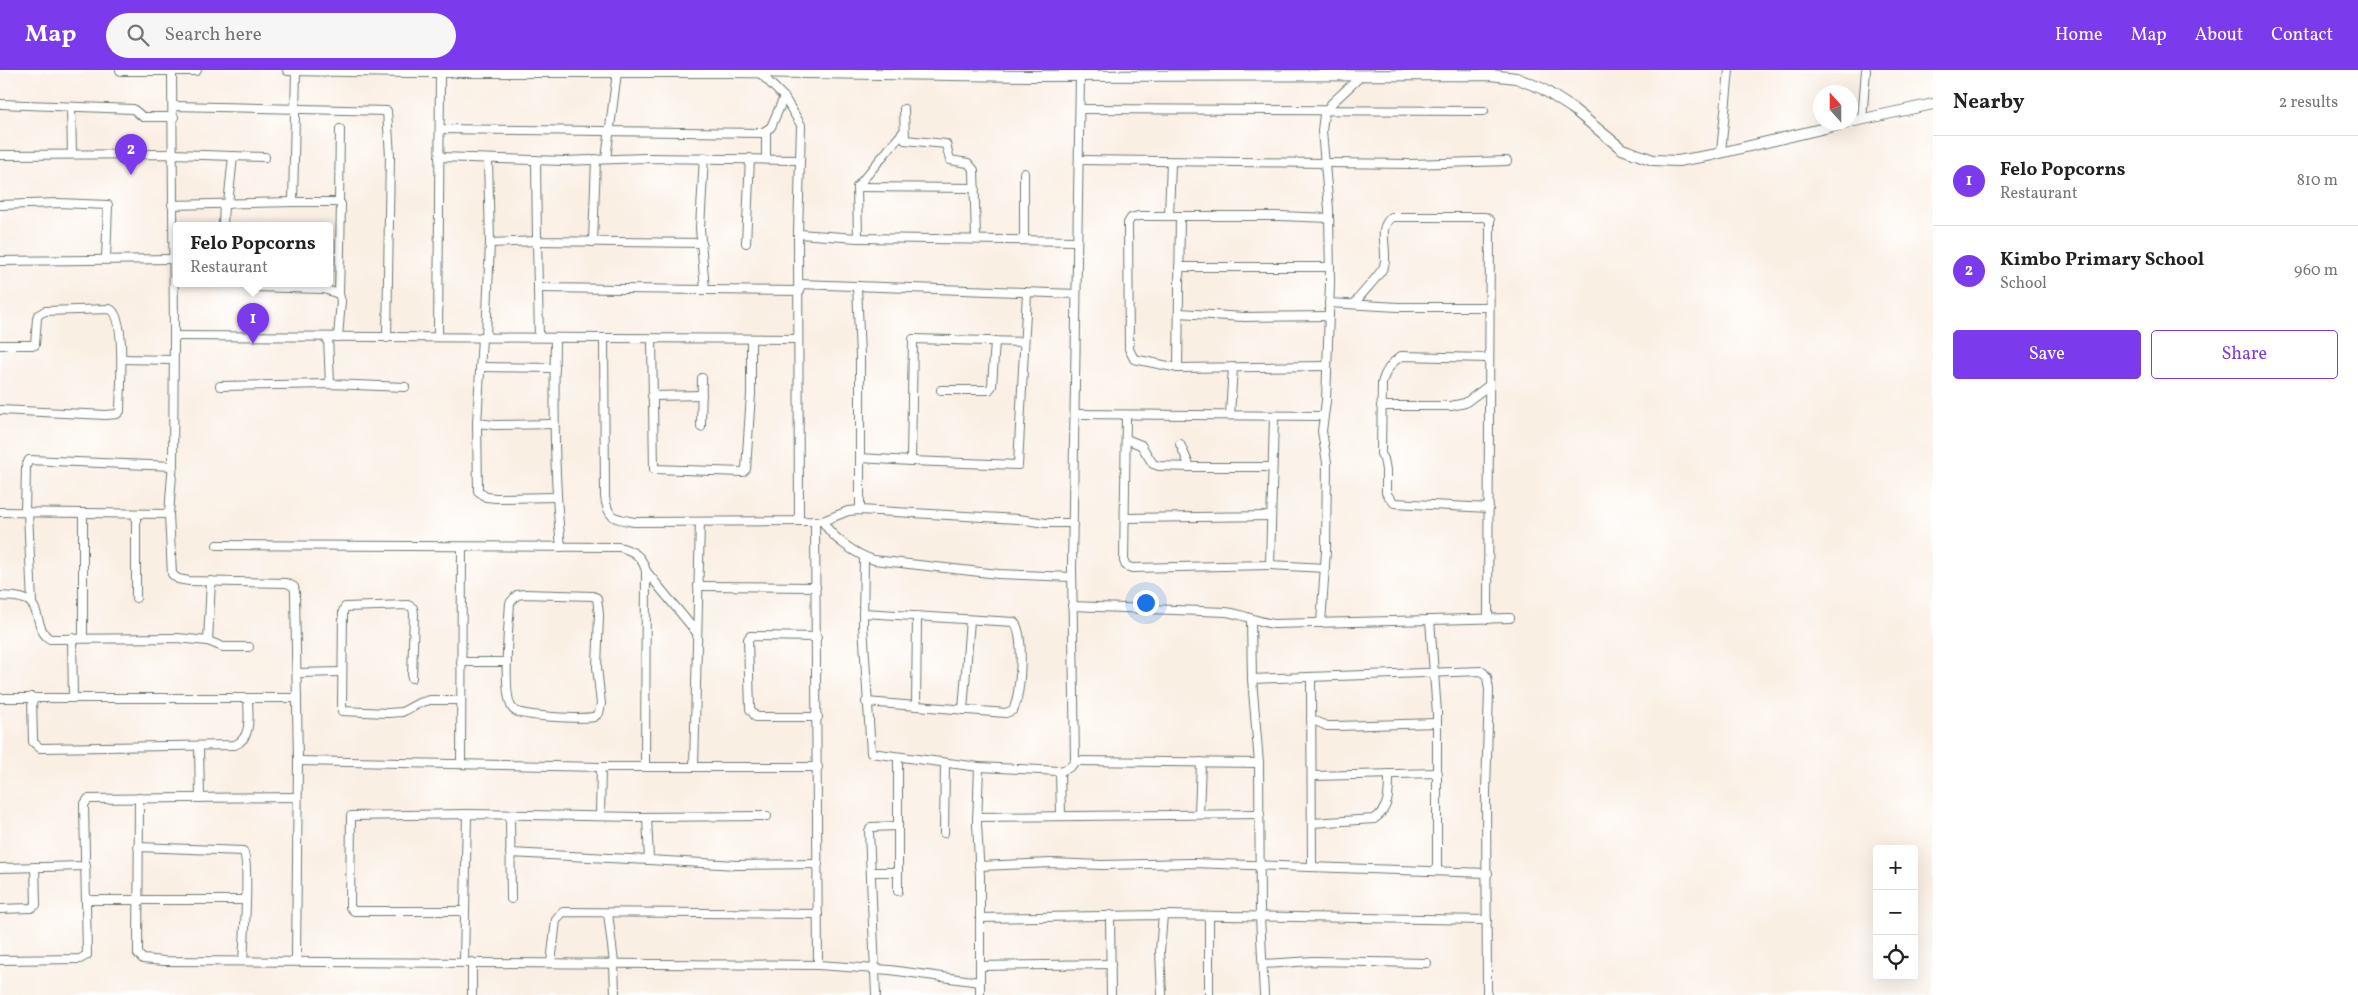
<!DOCTYPE html>
<meta charset="utf-8">
<style>
body{margin:0;font-family:Vollkorn,serif;background:#f6f6f6;color:#222}
.controls{position:absolute;right:15px;bottom:15px;display:grid;overflow:hidden;border-radius:5px;box-shadow:0 5px 20px #0002}
.controls button{width:45px;height:45px;display:grid;place-items:center;padding:0;border:0;border-bottom:1px solid #e0e0e0;background:#fff;color:#222;font:25px sans-serif}
.compass{position:absolute;left:1813px;top:15px;width:45px;height:45px;border-radius:50%;background:#fff;box-shadow:0 5px 20px #0002;rotate:339deg}
.you{position:absolute;left:1145px;top:532px;width:18px;height:18px;margin:-12px;border:4px solid #fff;border-radius:50%;background:#1a73e8;box-shadow:0 0 0 8px #1a73e833}
.badge{display:grid;place-items:center;width:32px;height:32px;border-radius:50%;background:#7c3aed;color:#fff;font-size:16px;font-weight:700}
.pin{position:absolute;translate:-50% -41px;filter:drop-shadow(0 1px 2px #0008)}
.pin::after{content:'';position:absolute;top:26px;width:18px;height:15px;background:inherit;clip-path:polygon(0 0,100% 0,50% 100%)}
.popup{position:absolute;left:173px;top:152px;width:160px;height:65px;box-sizing:border-box;display:grid;place-content:center;border-radius:5px;background:#fff;filter:drop-shadow(0 1px 4px #0005);font-size:16px;white-space:nowrap;color:#767676}
.popup b{font-size:19px;color:#222}
.popup::after{content:'';position:absolute;left:50%;top:100%;margin-left:-10px;border:10px solid transparent;border-top-color:#fff}
.list{margin:0;padding:0;list-style:none}
h2{display:flex;justify-content:space-between;align-items:center;height:65px;margin:0;padding:0 20px;font-size:21px}
h2 small{font-size:16px;font-weight:400;color:#767676}
.list li{display:grid;grid-template-columns:32px 1fr auto;gap:15px;align-items:center;box-sizing:border-box;height:90px;padding:0 20px;border-top:1px solid #e0e0e0}
.list b{display:block;font-size:19px;white-space:nowrap}
.list p{margin:0;font-size:16px;white-space:nowrap;color:#767676}
.list em{font-size:16px;font-style:normal;color:#767676}
.actions{display:flex;gap:10px;padding:15px 20px}
.actions a{flex:1;padding:11px 0;border:1px solid #7c3aed;border-radius:5px;text-align:center;font-size:18px;color:#7c3aed}
.actions .main{background:#7c3aed;color:#fff}
.icon{flex:none;width:28px;height:28px;fill:none;stroke:currentColor;stroke-width:2;stroke-linecap:round;stroke-linejoin:round}
.map{position:relative;flex:none;width:1933px;height:925px;overflow:hidden}
header{display:flex;align-items:center;gap:30px;box-sizing:border-box;height:70px;padding:0 25px;background:#7c3aed;color:#fff}
header strong{font-size:24px}
nav{display:flex;gap:28px;margin-inline-start:auto;font-size:18px}
.search{width:350px;height:45px;background:#f6f6f6;display:flex;align-items:center;gap:12px;box-sizing:border-box;padding:0 18px;border-radius:28px;color:#767676;font-size:19px}
main{display:flex}
aside{flex:1;background:#fff}
.map>svg:first-child{display:block}
.lines{fill:none;stroke-linecap:round;stroke-linejoin:round}
.minor-casing{stroke:#6c7b71;stroke-width:10}
.tertiary-casing{stroke:#6c7b71;stroke-width:12}
.minor{stroke:#fff;stroke-width:8}
.tertiary{stroke:#fff;stroke-width:10}
</style>
<header>
<strong>Map</strong>
<div class="search"><svg class="icon" aria-label="search" viewBox="0 0 24 24"><circle cx="10" cy="10" r="6"/><path d="M15 15l6 6"/></svg>Search here</div>
<nav><a>Home</a><a>Map</a><a>About</a><a>Contact</a></nav>
</header>
<main>
<div class="map">
<svg width="1933" height="925" viewBox="0 0 1933 925">
<rect width="100%" height="100%" fill="#fff"/>
<filter id="ink" filterUnits="userSpaceOnUse"><feTurbulence type="fractalNoise" baseFrequency=".02" numOctaves="2"/><feDisplacementMap in="SourceGraphic" scale="10" xChannelSelector="R" yChannelSelector="G"/><feConvolveMatrix kernelMatrix="1 2 1 2 8 2 1 2 1" color-interpolation-filters="sRGB"/></filter>
<filter id="wash" filterUnits="userSpaceOnUse"><feTurbulence type="fractalNoise" baseFrequency=".0096" numOctaves="4" result="noise"/><feDisplacementMap in="SourceGraphic" scale="20" xChannelSelector="R" yChannelSelector="G"/><feGaussianBlur stdDeviation="1.12" result="paint"/><feColorMatrix in="noise" values="0 0 0 0 0 0 0 0 0 0 0 0 0 0 0 0 0 1.4 0 .05"/><feComposite in="paint" operator="in"/></filter>
<g filter="url(#wash)">
<rect width="100%" height="100%" fill="#faefe3"/>
</g>
<g filter="url(#ink)">
<g class="lines">
<g class="minor-casing">
<g id="minor">
<polyline points="296,0 293,132 337,132 341,134 339,224"/>
<polyline points="172,1 174,266 173,391 169,444 172,504 178,509 189,511 287,513 294,517 295,522 298,691 296,891"/>
<polyline points="759,2 784,27 801,55 798,164 799,451"/>
<polyline points="0,34 133,39 143,47 174,47"/>
<polyline points="174,36 387,41 390,86 387,268"/>
<polyline points="71,37 72,84"/>
<polyline points="904,39 905,70 946,74 950,90 968,93 974,100 976,169"/>
<polyline points="1081,39 1484,41"/>
<polyline points="1862,50 1866,0"/>
<polyline points="440,59 762,63 771,57 784,27"/>
<polyline points="1721,82 1729,0"/>
<polyline points="0,85 173,84 265,87"/>
<polyline points="439,87 564,91 645,88 799,90"/>
<polyline points="704,87 700,158 705,220"/>
<polyline points="488,89 490,173 537,171 539,267"/>
<polyline points="606,89 617,2"/>
<polyline points="766,89 766,62"/>
<polyline points="536,90 537,171 702,173"/>
<polyline points="1079,90 1411,94 1507,91"/>
<polyline points="1024,103 1024,170"/>
<polyline points="857,117 975,118"/>
<polyline points="339,132 340,59"/>
<polyline points="228,134 233,86"/>
<polyline points="0,135 58,133 108,135 106,189"/>
<polyline points="172,135 293,132"/>
<polyline points="1169,146 1171,92"/>
<polyline points="223,155 224,134"/>
<polyline points="798,164 858,168 1076,171"/>
<polyline points="858,168 857,117 904,61"/>
<polyline points="593,172 596,89"/>
<polyline points="746,173 750,88"/>
<polyline points="0,191 173,189"/>
<polyline points="1179,197 1330,197"/>
<polyline points="243,213 253,217 324,219 339,224 341,231 338,267"/>
<polyline points="799,214 1076,224"/>
<polyline points="857,216 860,286 860,440"/>
<polyline points="539,218 800,221"/>
<polyline points="1329,233 1398,237 1489,237"/>
<path d="M 1355,233 C 1361,224 1381,204 1384,196 C 1389,180 1376,158 1392,147 L 1485,147 L 1490,150 L 1488,549"/>
<polyline points="1179,243 1244,247 1329,246"/>
<polyline points="174,266 798,269"/>
<polyline points="328,267 330,314"/>
<polyline points="438,267 440,2"/>
<polyline points="482,267 477,353 478,421 486,427 496,428 556,427"/>
<polyline points="486,267 490,173"/>
<path d="M 555,268 C 554,338 554,407 561,477"/>
<polyline points="652,269 654,399 743,402 746,399 751,324 751,269"/>
<path d="M 604,270 L 605,427 C 608,449 614,448 634,452 L 823,451 L 848,441 L 860,440 L 1018,449 L 1046,453 L 1073,453"/>
<path d="M 0,275 L 35,275 L 37,248 L 38,245 L 45,241 L 110,239 C 127,246 120,323 120,341 L 117,344 L 106,345 L 0,340"/>
<path d="M 1488,288 L 1401,286 C 1391,293 1385,301 1382,313 L 1381,384 L 1384,389 L 1386,400 L 1386,423 L 1394,433 L 1489,438"/>
<polyline points="122,289 172,290"/>
<polyline points="1327,296 1178,298 1134,289 1129,279 1128,153 1131,148 1138,146 1280,146 1329,148"/>
<polyline points="480,297 555,298"/>
<polyline points="1178,298 1180,146"/>
<polyline points="220,316 330,314 405,317"/>
<polyline points="941,320 989,320 992,316 995,271"/>
<polyline points="652,326 702,325"/>
<polyline points="1381,336 1451,336 1465,333 1488,316"/>
<polyline points="1075,344 1323,346"/>
<polyline points="1126,345 1124,491 1126,496 1132,498 1270,495"/>
<polyline points="1230,345 1233,297"/>
<polyline points="1274,346 1270,495 1325,498"/>
<polyline points="477,353 495,355 554,354"/>
<polyline points="701,357 702,308"/>
<polyline points="1126,369 1141,375 1153,394 1159,396 1190,397"/>
<polyline points="1180,374 1190,397 1272,397"/>
<polyline points="860,388 911,391 913,269 1024,272"/>
<polyline points="911,391 1018,395 1027,223"/>
<polyline points="0,442 169,444"/>
<polyline points="25,442 26,396 29,390 173,396"/>
<polyline points="28,442 32,534"/>
<polyline points="83,443 83,568"/>
<polyline points="1126,448 1271,446"/>
<polyline points="815,451 818,895"/>
<path d="M 823,451 C 831,468 857,485 874,490 L 998,504 L 1072,507"/>
<path d="M 217,475 L 619,477 C 634,481 642,486 646,501 L 645,697"/>
<path d="M 864,487 L 863,555 L 871,683 L 979,697 L 1060,701 C 1067,699 1071,698 1075,691 L 1072,498 L 1080,5"/>
<polyline points="646,501 697,563"/>
<polyline points="698,516 816,517"/>
<path d="M 524,524 L 593,526 L 597,528 L 599,545 L 597,597 L 601,634 L 599,643 L 594,647 C 581,649 523,647 514,640 C 501,631 509,550 510,533 L 517,525 Z"/>
<path d="M 0,526 C 7,527 16,526 24,529 C 42,534 34,560 50,569 L 177,568 L 208,571 L 223,577 L 249,577"/>
<polyline points="136,528 136,445"/>
<path d="M 1072,536 L 1226,542 C 1243,544 1257,552 1274,554 L 1510,548"/>
<path d="M 863,543 L 1014,552 C 1025,564 1021,625 1013,640 L 1006,643 L 866,632"/>
<polyline points="1251,549 1252,609 1259,693 1260,847 1264,925"/>
<polyline points="1430,550 1437,643 1437,800"/>
<polyline points="1321,553 1326,481 1327,393 1322,361 1326,331 1330,213 1329,139 1322,61 1324,44 1331,34 1361,6"/>
<polyline points="817,567 750,566 748,569 750,639 756,647 818,647"/>
<polyline points="72,568 73,627"/>
<polyline points="208,571 211,511"/>
<polyline points="461,592 507,592"/>
<polyline points="297,603 342,602"/>
<polyline points="1311,607 1312,797"/>
<polyline points="412,608 414,544 413,538 408,535 345,537 343,541 342,641 388,643 402,642 419,633 430,630 461,630"/>
<polyline points="1252,609 1482,601 1487,607 1489,620 1486,721 1487,925"/>
<path d="M 32,627 L 33,672 L 40,678 L 235,675 C 253,667 248,645 248,628"/>
<polyline points="0,628 297,628"/>
<polyline points="916,636 917,547"/>
<polyline points="963,640 970,550"/>
<polyline points="1311,649 1327,656 1337,656 1437,653"/>
<polyline points="199,677 200,728"/>
<polyline points="898,688 898,821"/>
<polyline points="298,691 601,697 818,697"/>
<polyline points="1075,691 1259,693"/>
<polyline points="461,693 462,477"/>
<polyline points="694,697 700,452"/>
<polyline points="979,697 977,754 980,806 980,925"/>
<polyline points="1060,701 1061,745"/>
<polyline points="1312,706 1438,703"/>
<polyline points="139,728 138,884 143,889 164,891 818,895 890,900 980,912"/>
<polyline points="1199,744 1201,692"/>
<polyline points="510,745 511,829"/>
<polyline points="600,746 601,697"/>
<polyline points="647,747 649,790 737,795 818,794"/>
<polyline points="977,747 1260,744"/>
<path d="M 1312,753 L 1374,749 C 1390,739 1389,721 1389,704"/>
<polyline points="944,763 945,693"/>
<path d="M 138,777 L 243,781 C 250,790 244,873 243,891"/>
<polyline points="510,783 649,790"/>
<polyline points="979,796 1051,793 1102,795 1192,793 1488,803"/>
<polyline points="0,798 86,796"/>
<polyline points="871,802 898,802"/>
<polyline points="87,830 245,830"/>
<polyline points="0,839 31,838 36,835 35,797"/>
<polyline points="465,841 354,841 350,837 351,746 467,744 638,747 767,746"/>
<polyline points="608,843 614,893 615,925"/>
<polyline points="1110,845 1111,925"/>
<polyline points="1209,846 1209,925"/>
<polyline points="980,848 1163,845 1487,850"/>
<polyline points="0,890 80,889 87,885 84,735 88,729 297,727"/>
<polyline points="464,892 467,744"/>
<polyline points="551,893 556,850 563,842 818,844"/>
<polyline points="1263,894 1313,891 1427,893"/>
<polyline points="980,896 1111,894"/>
<polyline points="472,925 472,892"/>
<polyline points="876,925 869,761 871,757 897,756"/>
<polyline points="1162,925 1160,881 1163,845"/>
</g>
</g>
<g class="tertiary-casing">
<g id="tertiary">
<polyline points="121,0 196,0"/>
<polyline points="288,0 410,2 730,2 1030,6 1490,5 1516,8 1541,18 1572,38 1622,79 1653,90 1678,91 1712,85 1850,52"/>
<polyline points="1850,52 1933,34"/>
</g>
</g>
<use href="#minor" class="minor"/>
<use href="#tertiary" class="tertiary"/>
</g>
</g>
</svg>
<div class="controls">
<button>+</button>
<button>−</button>
<button><svg class="icon" aria-label="locate" viewBox="0 0 24 24"><circle cx="12" cy="12" r="6"/><path d="M12 2v4M12 18v4M2 12h4M18 12h4"/></svg></button>
</div>
<svg class="compass" viewBox="-18 -18 36 36"><path d="M0-13l5 13h-10z" fill="#e53935"/><path d="M0 13l5-13h-10z" fill="#767676"/></svg>
<div class="you"></div>
<div class="pin badge" style="left:253px;top:274px">1</div>
<div class="popup"><b>Felo Popcorns</b>Restaurant</div>
<div class="pin badge" style="left:131px;top:105px">2</div>
</div>
<aside>
<h2>Nearby<small>2 results</small></h2>
<ul class="list">
<li><span class="badge">1</span><div><b>Felo Popcorns</b><p>Restaurant</p></div><em>810 m</em></li>
<li><span class="badge">2</span><div><b>Kimbo Primary School</b><p>School</p></div><em>960 m</em></li>
</ul>
<div class="actions"><a class="main">Save</a><a>Share</a></div>
</aside>
</main>
